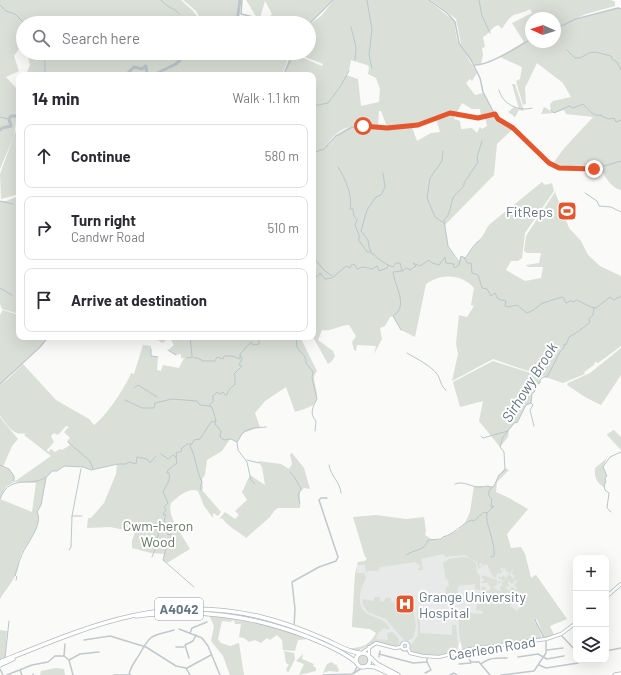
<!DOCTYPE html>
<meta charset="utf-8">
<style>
body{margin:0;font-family:Barlow,sans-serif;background:#f2f2f3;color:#2b2b33}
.controls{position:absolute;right:12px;bottom:12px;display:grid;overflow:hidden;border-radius:8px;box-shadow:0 4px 16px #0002}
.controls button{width:36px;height:36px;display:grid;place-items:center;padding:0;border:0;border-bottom:1px solid #e1e1e2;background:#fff;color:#2b2b33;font:20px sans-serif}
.compass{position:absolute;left:525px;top:12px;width:36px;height:36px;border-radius:50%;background:#fff;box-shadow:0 4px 16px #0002;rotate:273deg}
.stop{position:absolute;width:12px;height:12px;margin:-9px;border:3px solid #e4572e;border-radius:50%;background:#fff}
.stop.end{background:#e4572e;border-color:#fff;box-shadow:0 1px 4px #0008}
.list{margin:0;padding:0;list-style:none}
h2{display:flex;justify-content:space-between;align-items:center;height:52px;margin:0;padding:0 16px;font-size:17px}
h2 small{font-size:13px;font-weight:400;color:#7c7c81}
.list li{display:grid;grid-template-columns:26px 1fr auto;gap:12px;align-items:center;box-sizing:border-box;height:64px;margin:0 8px 8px;padding:0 8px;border:1px solid #e1e1e2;border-radius:8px}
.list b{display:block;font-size:15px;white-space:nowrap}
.list p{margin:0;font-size:13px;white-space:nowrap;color:#7c7c81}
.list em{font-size:13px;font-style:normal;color:#7c7c81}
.icon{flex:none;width:22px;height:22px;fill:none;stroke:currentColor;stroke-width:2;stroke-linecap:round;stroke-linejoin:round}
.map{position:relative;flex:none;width:621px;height:675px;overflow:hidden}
.search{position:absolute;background:#fff;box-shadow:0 4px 16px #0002;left:16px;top:16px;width:300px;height:44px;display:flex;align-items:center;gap:10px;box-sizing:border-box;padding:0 14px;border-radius:22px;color:#7c7c81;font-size:15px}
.panel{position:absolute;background:#fff;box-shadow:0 4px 16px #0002;left:16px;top:72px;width:300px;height:268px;border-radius:8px}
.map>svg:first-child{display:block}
.built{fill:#e8e9e9}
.green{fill:#dadfd7;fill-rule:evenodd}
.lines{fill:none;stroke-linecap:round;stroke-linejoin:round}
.stream{stroke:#bbc7cb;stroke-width:1}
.river{stroke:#bbc7cb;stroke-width:3}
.secondary-casing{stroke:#b3babf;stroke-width:4}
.highway-casing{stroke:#b4b9bd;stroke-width:5}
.street{stroke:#c3c8cc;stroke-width:1.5}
.secondary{stroke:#fff;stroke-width:2.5}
.highway{stroke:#fff;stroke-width:3.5}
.route{stroke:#e4572e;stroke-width:5}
.labels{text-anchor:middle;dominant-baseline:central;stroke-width:4;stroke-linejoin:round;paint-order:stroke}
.shield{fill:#fff;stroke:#939fa8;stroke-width:1}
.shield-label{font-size:13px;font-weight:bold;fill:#657683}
.poi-label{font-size:14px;fill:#657683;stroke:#fff;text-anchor:end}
.park-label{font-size:14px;fill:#687a64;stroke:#fff}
.street-label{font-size:14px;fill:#657683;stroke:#fff}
.water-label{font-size:15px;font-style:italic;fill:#60757c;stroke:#fff}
</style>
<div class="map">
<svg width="621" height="675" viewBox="0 0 621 675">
<rect width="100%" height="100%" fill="#fafaf8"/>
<polygon class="built" points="445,552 449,557 461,555 525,554 531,578 536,575 567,619 538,619 534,621 535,624 460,642 457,651 436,656 410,653 376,642 374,638 376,633 370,629 352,627 355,574 358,562"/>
<g class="green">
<polygon points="0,0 181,0 193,11 202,23 23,23 23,47 21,46 14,56 19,71 6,77 18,90 19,120 16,122 14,136 0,169"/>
<polygon points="183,0 240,0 237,23 203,23 196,11"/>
<polygon points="246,0 332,0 309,23 266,23 272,14 265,1 259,21"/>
<path d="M 334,0 L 428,0 L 454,21 L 457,40 L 477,73 L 472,81 L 470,79 L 466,83 L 475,95 L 483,93 L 493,113 L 481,117 L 480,109 L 472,109 L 462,103 L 457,112 L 447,112 L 418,124 L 387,127 L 381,111 L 379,111 L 378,126 C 362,125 347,124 335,135 C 327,142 325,151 313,152 L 313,75 L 285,75 L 294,54 L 322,66 L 323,64 L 305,57 L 301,53 L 309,53 L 309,25 L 321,16 ZM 351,60 L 367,65 L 369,67 L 368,74 L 376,78 L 380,89 L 379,102 L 361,106 L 358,79 L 346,75 L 349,71 Z"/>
<path d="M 431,0 L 611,0 L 615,2 L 615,6 L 586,14 L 555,28 L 555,18 L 531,18 L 531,38 L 524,42 L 512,23 L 532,13 L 530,9 C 514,18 514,9 502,29 L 498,25 C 492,27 489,34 483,37 L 485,47 L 482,48 L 483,55 L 481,64 L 474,64 L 461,44 L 456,19 Z"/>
<path d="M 618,8 L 621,10 L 621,160 L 597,168 L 556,166 L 553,164 C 564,146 579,133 593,117 L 566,114 L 564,110 L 554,113 L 541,114 L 544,107 L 551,111 L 550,104 L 553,101 L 571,97 L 563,83 L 537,63 L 525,88 L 526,104 L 523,105 L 516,81 L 520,79 L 522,67 L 500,57 L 531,40 L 531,42 L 555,42 L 555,30 L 576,20 Z"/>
<polygon points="27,53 283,53 288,59 282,75 26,75 30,65"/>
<polygon points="512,84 515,84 524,111 519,110 515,117 508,112 514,107 519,109"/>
<path d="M 454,113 L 454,119 L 460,121 L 461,129 L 472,128 L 477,133 L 480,127 L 482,129 L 487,126 L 485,117 L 491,115 L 512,130 L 497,144 L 494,175 L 445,225 L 448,246 L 457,261 L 459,261 L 461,256 L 466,258 C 469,251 475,245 479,240 C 484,236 485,229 490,224 L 542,182 L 545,185 L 552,183 L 554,191 L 525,233 L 522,258 L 518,261 L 511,261 L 506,270 L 525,281 L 541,278 L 543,267 L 528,267 L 526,265 L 539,263 L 541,253 L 527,253 L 524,251 L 526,236 L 555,192 L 569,228 L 581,241 L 588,255 L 600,266 L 621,276 L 621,346 L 598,363 L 595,362 L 594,365 L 584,372 L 585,374 L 563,383 L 493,359 L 452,381 L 458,354 L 456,344 L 459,315 L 467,317 L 474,306 L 471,305 L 474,288 C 462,274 441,273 426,284 L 415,337 L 401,330 L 393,316 L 390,317 L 385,326 L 380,328 L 382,339 L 374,354 L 376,346 L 357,345 L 356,351 L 354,350 L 352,342 L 356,336 L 349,325 C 339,325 331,332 322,330 L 318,340 L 333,351 L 335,356 L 332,361 L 328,364 L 313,337 L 313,153 C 328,153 334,135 347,129 C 359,124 375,129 387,128 C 396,128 404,127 412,127 L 417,141 L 431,133 L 440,132 L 436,119 L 448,114 Z"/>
<polygon points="19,122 19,194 1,199 0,174"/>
<path d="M 621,161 L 621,190 C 612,189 604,176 601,168 Z"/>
<polygon points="19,196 19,314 2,309 0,304 0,201 6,201"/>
<polygon points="3,310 19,315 19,337 46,337 41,345 0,383 0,315"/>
<path d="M 155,337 L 300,337 L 317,371 C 308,380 324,396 313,405 C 309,408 300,410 295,412 L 286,387 L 265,401 L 255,413 L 260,427 L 243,433 L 237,442 L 230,439 L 222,451 L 207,460 L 205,475 L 202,479 L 203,489 L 202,490 L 221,512 L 218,516 L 213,513 L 213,518 L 204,506 L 198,491 C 189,487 178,497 171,503 C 166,516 184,537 190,549 L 167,563 L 163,560 L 164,554 L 151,553 L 132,548 L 132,541 L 135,532 L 110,527 L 87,528 L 88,518 L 91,518 L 104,503 L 116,474 L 117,464 L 91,470 L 83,467 L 64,466 L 57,471 L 52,471 L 46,478 L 41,505 L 37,512 C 44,525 25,545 20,557 C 18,564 18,572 14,578 C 10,585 4,592 0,599 L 0,417 L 18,439 L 12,446 L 3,467 L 9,469 L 14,476 L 14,482 L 51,456 L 24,435 L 26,433 C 12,436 9,426 0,416 L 0,385 L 8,379 L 23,364 L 56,400 L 89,419 L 94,425 C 106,417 126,386 131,373 L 134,374 L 143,345 L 151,346 L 151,356 L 158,357 L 157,370 L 161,371 L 163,365 L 179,368 L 184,358 L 181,358 L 181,354 L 175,355 L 168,350 L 174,345 L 170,338 L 162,343 ZM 66,426 L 69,427 L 64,432 L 70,438 L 67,441 L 70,445 L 62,450 L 60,449 L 55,452 L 51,449 L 48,452 L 47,450 L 54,442 L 51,436 L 54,433 L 58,435 ZM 14,482 L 36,483 L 32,512 L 0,499 L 6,487 Z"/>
<polygon points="621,348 621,375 601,405 585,397 567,385 568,383 590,373"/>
<polygon points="493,361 543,377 540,380 540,383 537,384 537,389 532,394 531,403 526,405 517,423 515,423 509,429 508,437 500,447 479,421 483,401 460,407 453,382"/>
<polygon points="614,430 621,437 621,450 607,435 607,434"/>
<path d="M 292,453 L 304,468 L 310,489 L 304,488 L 300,492 L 300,508 L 278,508 L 274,511 L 270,517 L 246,538 C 238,531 227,526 222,518 L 219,519 L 225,512 L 235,519 L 239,515 L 235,511 L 247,500 L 242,492 L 250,475 L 265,485 L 262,467 L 258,461 L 281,464 L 289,469 L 292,464 L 290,454 Z"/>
<path d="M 607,458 L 603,467 L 607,476 L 605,478 L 605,488 C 597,483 594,478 595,468 Z"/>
<path d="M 505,468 L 509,470 L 497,482 L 496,492 L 509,498 L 528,509 L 507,534 L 511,548 L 521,547 L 525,554 L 531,578 L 536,575 L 567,619 L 550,626 L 554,635 L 544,638 L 537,619 L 534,621 L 537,625 L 542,638 L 462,649 L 459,633 L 459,612 L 483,614 L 483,611 L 476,610 L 477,604 L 480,604 L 480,597 L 476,596 L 477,593 L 481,592 L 482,586 L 486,588 L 485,592 L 491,589 L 488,583 L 481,583 L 482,581 L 484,581 L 484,579 L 482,579 L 482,575 L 497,580 L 497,585 L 493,587 L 499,591 L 501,590 L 499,588 L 503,584 L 500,582 L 498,585 L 498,581 L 503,582 L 509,578 L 504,581 L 498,578 L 499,576 L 501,578 L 503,575 L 506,578 L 509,574 L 513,578 L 515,576 L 512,574 L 513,568 L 510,574 L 505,570 L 507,566 L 504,569 L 501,567 L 500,569 L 503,571 L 500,574 L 497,573 L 496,578 L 493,577 L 487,564 L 483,566 L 481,563 L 479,564 L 481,567 L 478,569 L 477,562 L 465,555 L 446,557 L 443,554 L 421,559 L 423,570 L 417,570 L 421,566 L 415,562 L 381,567 L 378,571 L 368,571 L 366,573 L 365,565 L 357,565 L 357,573 L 364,573 L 366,577 C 365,582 362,585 361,589 C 354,622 381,612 390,628 L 387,630 L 384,628 L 378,633 L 376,639 L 388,640 L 387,633 L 393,632 L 399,639 L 399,644 L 396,646 L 373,643 C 364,647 357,655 346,648 C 360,649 370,645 376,633 L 370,629 L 352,627 L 355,574 L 358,562 L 365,561 L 367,558 L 365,557 L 353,517 L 376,515 L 406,519 L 424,517 L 426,531 L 425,535 L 431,539 L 439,540 L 458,530 L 465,523 L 470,512 L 474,486 L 494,486 L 499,475 ZM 515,580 L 517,581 L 514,585 L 517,588 L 516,590 L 512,587 L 509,591 L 515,596 L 518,593 L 524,598 L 520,603 L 522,605 L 517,611 L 510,606 L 513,602 L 510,599 L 513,595 L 505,587 L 510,586 L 507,583 L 509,581 L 512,584 Z"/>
<polygon points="462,557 470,558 476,563 477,573 480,576 480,590 475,589 475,584 458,586 457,598 445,597 446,587 449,587 448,579 446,580 443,563 449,559"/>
<polygon points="411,595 416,626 413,638 407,641 403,639 386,619 368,612 363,605 362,599 374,601 374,597 380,597 380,601 383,602 386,598 391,598 391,601 394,603 395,598 402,598 402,602 405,603 406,599 409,599"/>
<polygon points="420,607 420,633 452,635 452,625 456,625 458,648 457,651 439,655 414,654 410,647 418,635 417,609"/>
<path d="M 209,615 C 244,620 275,627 308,639 L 298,640 L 295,651 L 283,650 L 282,640 L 277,635 L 270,640 L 267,638 L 261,643 L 255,640 L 249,642 L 244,638 L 239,637 L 241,624 L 235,624 L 234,620 L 230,622 L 222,621 L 218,639 L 221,643 L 230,646 L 239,643 L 244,675 L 230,675 L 223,656 L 211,641 L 214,626 Z"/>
<polygon points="0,630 7,631 5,659 0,660"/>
<polygon points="284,651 294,653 295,659 288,673 286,669 289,665 286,663"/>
<polygon points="303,654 302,659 314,664 313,666 316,668 316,671 299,675 304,664 296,661"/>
<circle cx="363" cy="660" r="6"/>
<polygon points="332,662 335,665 336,664 339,670 338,672 329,671 317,675 323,673 327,664"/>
<polygon points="56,668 64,669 65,675 40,675 41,671"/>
</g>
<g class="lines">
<g class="stream">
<path d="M 161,0 C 167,8 175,8 179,14"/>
<polyline points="367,0 372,30 369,55 372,68"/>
<polyline points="479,0 482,16 490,33"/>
<polyline points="0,5 6,11 15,14 24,23"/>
<polyline points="351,27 356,47 355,60"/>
<polyline points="567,50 575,58 580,58 589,53 595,52 611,56 612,59 617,62 621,70"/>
<polyline points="40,53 45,62 45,75"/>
<path d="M 499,90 C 502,104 519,112 532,108"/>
<polyline points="313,106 328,103 340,87 349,71"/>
<path d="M 551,110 L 554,113 L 569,106 L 573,108 L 583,104 C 589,110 593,117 602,115 L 601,116 L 609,119 L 614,118 L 616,122 L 621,120"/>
<polyline points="0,117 9,119"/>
<polyline points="443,151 442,161 430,178 427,198 435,217 444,223"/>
<path d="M 338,167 C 345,178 353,196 350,209 L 353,209 L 354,216 L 357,220 L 355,225 L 360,238 L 358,239 L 367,252 L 371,252"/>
<polyline points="383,173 385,187 381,195 376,197 367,210 361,231 368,240 369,247 372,254 374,254 377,258 388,265"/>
<polyline points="585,193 597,201 599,206 611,207 621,212"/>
<polyline points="0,201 13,204"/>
<polyline points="313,257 324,270 332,276"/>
<path d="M 465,258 C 470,253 473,244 479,241"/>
<path d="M 459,262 L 448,246 L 444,220 C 451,215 450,203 454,196 C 457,193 461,189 464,186 L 464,183 L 478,162 L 477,157 L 482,141"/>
<path d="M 313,281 L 320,273 L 325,279 L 332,278 L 345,267 L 347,266 L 350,268 L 352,264 L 355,265 L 357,269 L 363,267 L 372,269 L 377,266 L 379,271 L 387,268 L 388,265 L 393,267 L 396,263 L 400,263 L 402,271 L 407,268 L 410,270 L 416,266 L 413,263 L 420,266 L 429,260 L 432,263 L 439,265 L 445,257 L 446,263 L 454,264 L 453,266 L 455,268 L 459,265 L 461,256 L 465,258 L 467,263 L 471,263 L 472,273 L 478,275 L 482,288 L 487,289 L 491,296 L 495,293 L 498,299 L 506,301 L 505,306 L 508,307 L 517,305 L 527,313 C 533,311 536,308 541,304 C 545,302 559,298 563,297 L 566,303 L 570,301 L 574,302 L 576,300 C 583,302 590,308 596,308 L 610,297 L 614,300 L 621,296"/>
<polyline points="0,288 12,295"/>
<path d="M 401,330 L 393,316 C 409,306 395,287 393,272 L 402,271"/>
<polyline points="155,337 158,340"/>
<polyline points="190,337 192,356"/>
<path d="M 296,337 C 297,340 296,344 297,347 C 300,353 307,355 306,363 L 313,372 L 312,378 L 317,399 C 313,406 309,414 316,421 L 315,431"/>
<polyline points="151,349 151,356 158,357"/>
<polyline points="168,350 176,355"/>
<path d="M 407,353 C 417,359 430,365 437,374 C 441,379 440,386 446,390"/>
<polyline points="187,358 193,357"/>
<polyline points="194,358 198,358 203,361 215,361 217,357 223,359 224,356 232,356 240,359 240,355"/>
<polyline points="134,388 138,385 157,397"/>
<polyline points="125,400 142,408 154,408 155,403 172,399 197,401 200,405 209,406"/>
<polyline points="531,403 533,405 530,410 534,426"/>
<polyline points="216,421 215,424 221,431 220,437 224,440 231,439 237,442 238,450 247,462 251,480 255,484"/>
<polyline points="481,436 483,438 508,431"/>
<polyline points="68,442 90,461 93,469"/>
<path d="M 237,442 C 240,439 240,435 243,433 C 248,427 259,428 266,427"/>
<path d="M 191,444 L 190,446 C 196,457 196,470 202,482 L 200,488 L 201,490"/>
<polyline points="161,454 168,459 173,455 176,457 177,456 176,453 182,451 181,449 187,444 192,444 194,440 200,439 211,422 216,421 212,407 209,406 213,401 213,396 217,392 220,394 223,392 225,395 227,395 228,391 235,384 235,376 234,374 242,366 239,365 242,359 240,354 251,342 253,345 259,344 259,337"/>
<path d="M 176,457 L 177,463 L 168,470 L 167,473 L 169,473 C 171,481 166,485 163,492 L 168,503 L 164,507 L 166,510 L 163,514 L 166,515 C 162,522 167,528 168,535 L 171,534 L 171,537 L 166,542 L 168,542 L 163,560 L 194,587"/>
<polyline points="247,460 259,463"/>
<polyline points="0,465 9,469 14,476 14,481"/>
<path d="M 329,465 C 331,477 340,481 341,493"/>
<polyline points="290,472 295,478 301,489 298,495 300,504"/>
<path d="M 455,484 C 464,480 472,488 481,487 C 485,487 486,485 491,487"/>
<path d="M 0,499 C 11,469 37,493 52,471 L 57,471 L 64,466 L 83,467 L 91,470 L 118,464 L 126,464 L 130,462 L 136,464 L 137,457 L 147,459 L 150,463 L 156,456"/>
<polyline points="611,512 607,508 609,493 605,490 604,486 606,481 605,478 607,476 603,467 610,457 621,452"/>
<path d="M 487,513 C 484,522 496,542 494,556 L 491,557"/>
<polyline points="72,516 82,516"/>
<polyline points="69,550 71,547 72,516 81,469"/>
<path d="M 406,555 C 415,549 425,551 428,540 L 441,539 L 443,537 C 455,534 462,523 472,520 L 474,521 L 484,512 L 487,513 L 494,506 L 491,507 L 492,499 L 489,496 L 489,490 L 494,486 L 499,475 L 505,470 L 504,452 L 500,447 L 503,437 L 515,422 L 517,423 L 526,405 L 531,403 L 532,394 L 537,389 L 538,383 L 540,383 L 540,380 L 543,377 L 547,377 L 560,352 L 564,348 L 564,344 L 566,345 L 569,337 C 577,333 583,328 590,322 L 589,319 L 593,315 L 594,308"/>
<path d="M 152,557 C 158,545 156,532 164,522"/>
<path d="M 16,580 L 17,577 L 15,575 C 18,569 18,563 21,557 C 25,545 44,525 37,512 L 41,505 L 46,478"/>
<polyline points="5,658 9,621"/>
</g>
<g class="river">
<polyline points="237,23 240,0"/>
<polyline points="110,75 120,74 126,75"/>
<polyline points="126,75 134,67 142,69 146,66 147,75"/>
<polyline points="153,75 176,64 187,53"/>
<polyline points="0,130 2,128 11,126 9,119 11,116 17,116 18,121"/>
</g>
<g class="secondary-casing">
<g id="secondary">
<polyline points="606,597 621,584"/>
<circle cx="405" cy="646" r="3.5"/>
<polyline points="408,648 410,653 423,656 439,657 471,649 546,639 561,634 576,623"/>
<polyline points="363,652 376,643 395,648 401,647"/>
<polyline points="369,655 369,647"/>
</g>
</g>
<g class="highway-casing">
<g id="highway">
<path d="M 136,616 C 198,609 248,614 308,637 C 325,644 342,651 356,662"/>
<circle cx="363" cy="660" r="7"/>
<polyline points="371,658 377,664 398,675"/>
<path d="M 0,662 C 89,626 162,593 261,617 C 282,622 303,630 324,639 C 336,644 347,652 360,653"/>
<polyline points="0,665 13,659"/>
<polyline points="367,666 375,667 392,675"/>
<polyline points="615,675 621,674"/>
</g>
</g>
<g class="street">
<polyline points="242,0 241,14 253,17 258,23"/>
<polyline points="429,0 447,13 455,22 459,43 471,60 480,78 483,92 496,117 513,128 546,160 559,168 594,169 621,161"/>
<polyline points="309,24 333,0"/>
<polyline points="555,29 576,19 618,8 621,9"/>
<polyline points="284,53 290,58"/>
<path d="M 474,65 C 489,66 517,47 531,39"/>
<polyline points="285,71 292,54"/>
<polyline points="284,75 294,53"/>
<polyline points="313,153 324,149 336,136 352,127 387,128 418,125 450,113 478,118 495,114"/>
<polyline points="0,384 40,347 48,337"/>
<polyline points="535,620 544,638"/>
<polyline points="294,627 295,609 292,582 319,567 336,561 338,557 319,500 321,498 327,498"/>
<polyline points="179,629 202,638 208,646 220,675"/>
<polyline points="190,633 192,628 207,622"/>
<polyline points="561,635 576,651"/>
<polyline points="84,640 110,636 146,647 176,666 186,668 190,675"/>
<polyline points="176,647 184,647"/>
<polyline points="547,650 563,648"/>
<polyline points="464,651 471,662 479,662 490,675"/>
<polyline points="606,651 621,648"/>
<polyline points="379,654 413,663 427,662 427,657"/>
<polyline points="64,656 65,644"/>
<polyline points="379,657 380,651"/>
<polyline points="518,657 538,654 547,659 564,656"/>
<polyline points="189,658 185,645 193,641 196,635"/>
<polyline points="69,660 80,654 99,652"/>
<polyline points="459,664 471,663"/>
<path d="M 481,664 C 489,657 498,658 507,658"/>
<polyline points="539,665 546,668 578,663"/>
<polyline points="187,668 211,655"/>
<polyline points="0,669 3,675"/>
<polyline points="20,670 22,675"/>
<polyline points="354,673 358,665"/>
<polyline points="425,673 431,670 427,662"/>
<polyline points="7,675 32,665 48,662 55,656 64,656 69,660 73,675"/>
<polyline points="33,675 33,674"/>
<polyline points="114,675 131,675"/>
<path d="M 129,675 C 130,667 135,662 139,655 C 152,632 151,637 174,630"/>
<polyline points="323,675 352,674 364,667"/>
<polyline points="450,675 454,673 457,675"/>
<polyline points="501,675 534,671 546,653 546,639"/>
</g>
<use href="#secondary" class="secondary"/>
<use href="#highway" class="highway"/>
</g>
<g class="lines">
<polyline class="route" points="363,126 387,128 418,125 450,113 478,118 495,114 498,119 513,128 549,163 559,168 594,169"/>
</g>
<defs>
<g id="stadium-square" transform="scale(1)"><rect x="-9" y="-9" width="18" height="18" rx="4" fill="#e4572e" stroke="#fff"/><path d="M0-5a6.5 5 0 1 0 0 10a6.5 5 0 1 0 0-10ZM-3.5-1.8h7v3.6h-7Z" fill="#fff"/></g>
<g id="hospital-square" transform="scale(1)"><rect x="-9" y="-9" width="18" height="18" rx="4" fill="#e4572e" stroke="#fff"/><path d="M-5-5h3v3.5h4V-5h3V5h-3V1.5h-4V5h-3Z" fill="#fff"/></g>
</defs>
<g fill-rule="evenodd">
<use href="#stadium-square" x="567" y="211"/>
<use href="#hospital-square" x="405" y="604"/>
</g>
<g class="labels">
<rect class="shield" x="155" y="598" width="48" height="22" rx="3"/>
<g class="shield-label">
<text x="179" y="609">A4042</text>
</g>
<g class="poi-label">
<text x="553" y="211">FitReps</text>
<text x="419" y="596" text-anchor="start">Grange University<tspan x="419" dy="16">Hospital</tspan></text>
</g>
<g class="park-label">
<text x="158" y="525">Cwm-heron<tspan x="158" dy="16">Wood</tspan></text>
</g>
<g class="street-label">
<text transform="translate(492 648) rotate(-9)">Caerleon Road</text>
</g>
<g class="water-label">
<text transform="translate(529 382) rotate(-58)">Sirhowy Brook</text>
</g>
</g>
</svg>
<div class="controls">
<button>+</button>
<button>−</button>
<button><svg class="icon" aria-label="layers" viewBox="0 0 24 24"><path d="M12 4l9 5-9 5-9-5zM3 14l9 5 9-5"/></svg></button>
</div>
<svg class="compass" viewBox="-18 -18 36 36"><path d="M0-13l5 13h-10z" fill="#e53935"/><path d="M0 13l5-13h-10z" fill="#7c7c81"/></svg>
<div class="stop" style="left:363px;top:126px"></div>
<div class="stop end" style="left:594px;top:169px"></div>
<div class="search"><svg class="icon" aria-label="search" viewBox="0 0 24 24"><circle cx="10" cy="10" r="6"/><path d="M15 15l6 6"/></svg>Search here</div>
<section class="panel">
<h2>14 min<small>Walk · 1.1 km</small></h2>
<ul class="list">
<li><svg class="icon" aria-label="ahead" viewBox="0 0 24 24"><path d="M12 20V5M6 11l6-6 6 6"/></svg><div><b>Continue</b></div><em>580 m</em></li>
<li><svg class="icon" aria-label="right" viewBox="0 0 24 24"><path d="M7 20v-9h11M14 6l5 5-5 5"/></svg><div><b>Turn right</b><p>Candwr Road</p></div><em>510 m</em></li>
<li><svg class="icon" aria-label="arrive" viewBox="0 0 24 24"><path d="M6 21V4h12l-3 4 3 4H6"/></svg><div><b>Arrive at destination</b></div></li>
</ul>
</section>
</div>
